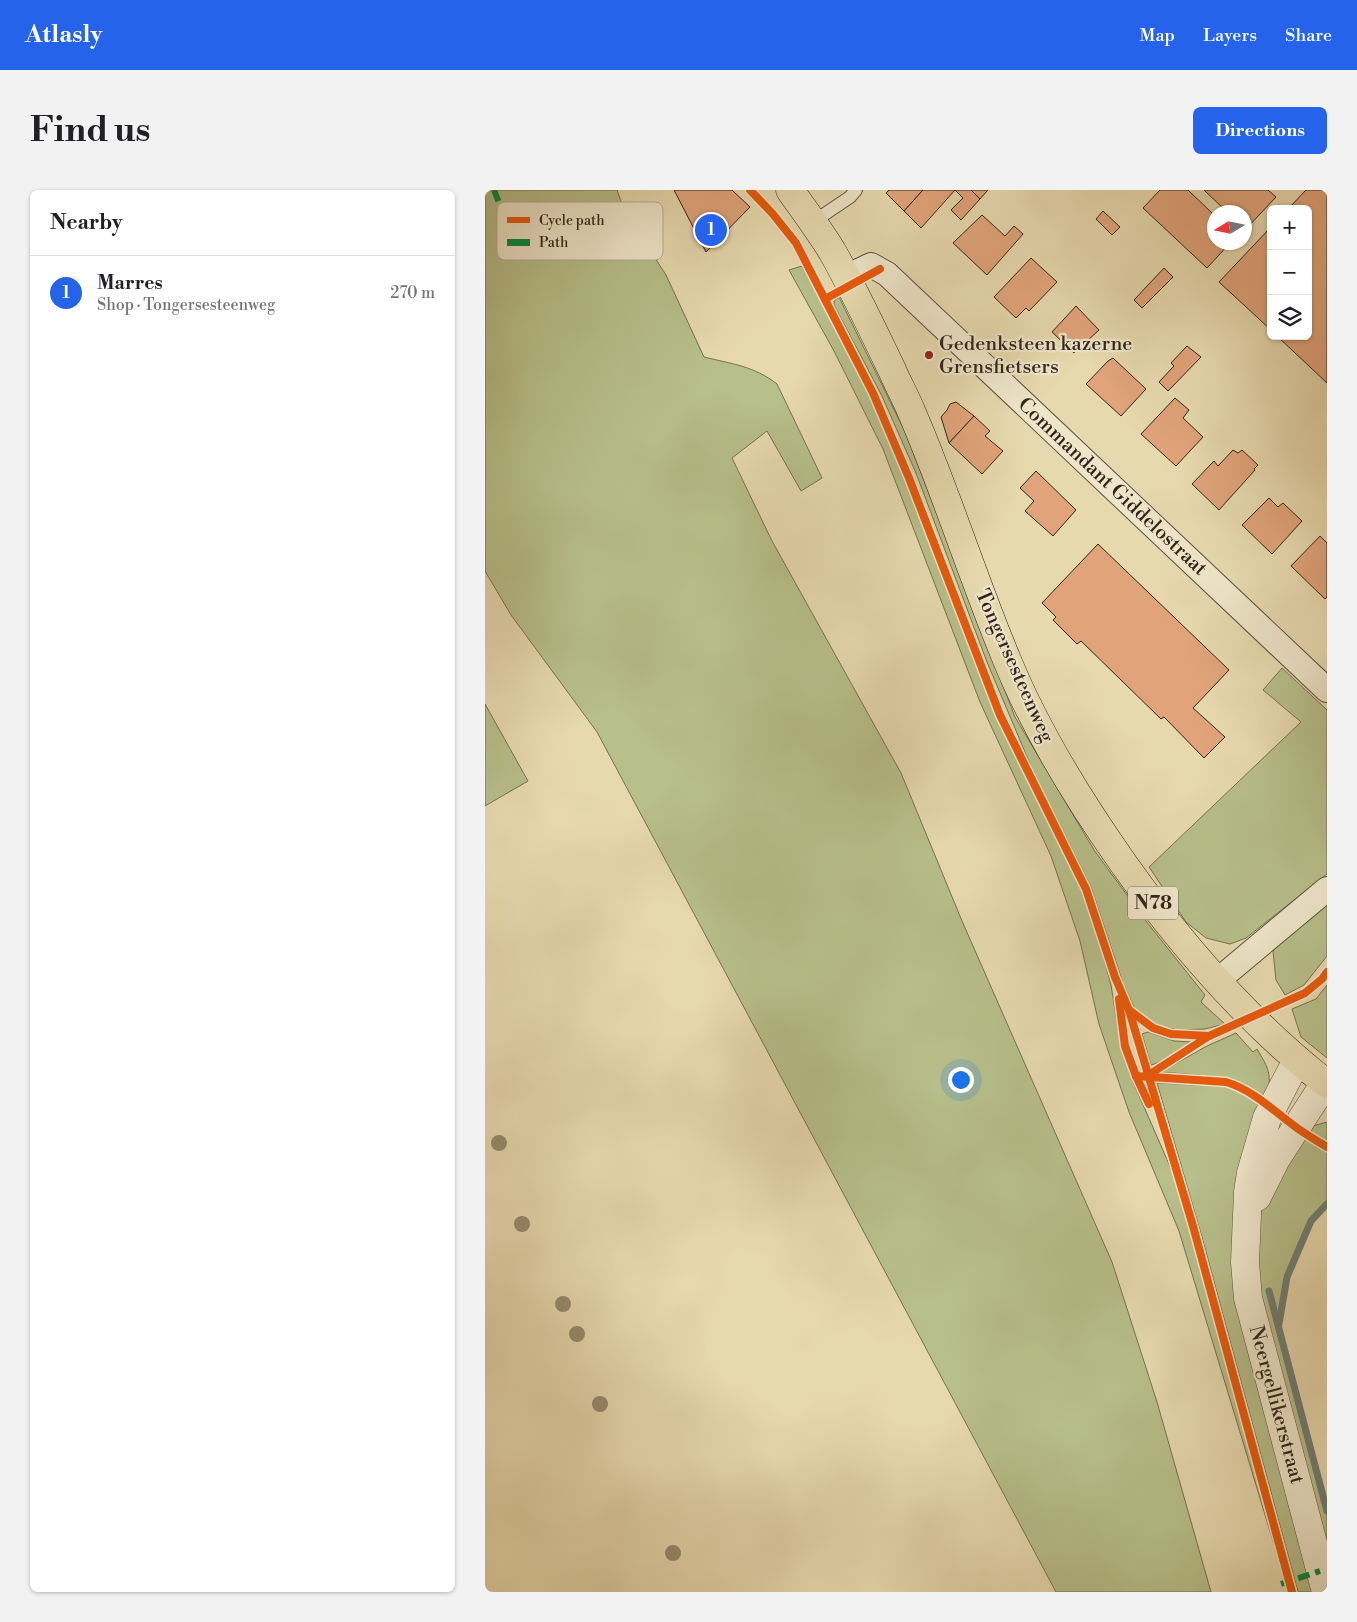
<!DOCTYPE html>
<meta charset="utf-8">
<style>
body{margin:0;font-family:"Libre Bodoni",serif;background:#f2f2f2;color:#202124}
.controls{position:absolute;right:15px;top:15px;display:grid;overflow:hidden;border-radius:8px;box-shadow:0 1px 4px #0004}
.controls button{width:45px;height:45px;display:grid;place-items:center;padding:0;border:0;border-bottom:1px solid #e0e0e0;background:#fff;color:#202124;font:25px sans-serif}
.compass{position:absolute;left:722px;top:15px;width:45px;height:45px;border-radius:50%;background:#fff;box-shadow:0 1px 4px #0004;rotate:260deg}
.you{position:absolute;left:475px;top:889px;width:18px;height:18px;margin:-12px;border:4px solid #fff;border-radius:50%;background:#1a73e8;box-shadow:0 0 0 8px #1a73e833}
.badge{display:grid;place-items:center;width:32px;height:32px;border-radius:50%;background:#2563eb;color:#fff;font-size:16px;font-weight:700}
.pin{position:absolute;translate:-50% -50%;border:2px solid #fff;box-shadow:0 1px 5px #0006}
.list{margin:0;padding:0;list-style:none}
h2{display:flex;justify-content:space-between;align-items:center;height:65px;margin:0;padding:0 20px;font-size:21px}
h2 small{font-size:16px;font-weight:400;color:#757577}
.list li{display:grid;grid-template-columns:32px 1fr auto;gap:15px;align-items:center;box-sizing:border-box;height:75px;padding:0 20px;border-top:1px solid #e0e0e0}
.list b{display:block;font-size:19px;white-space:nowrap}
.list p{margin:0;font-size:16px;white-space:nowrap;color:#757577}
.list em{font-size:16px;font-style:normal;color:#757577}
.icon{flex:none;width:28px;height:28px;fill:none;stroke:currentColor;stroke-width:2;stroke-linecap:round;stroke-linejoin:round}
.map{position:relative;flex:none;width:842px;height:1402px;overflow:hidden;border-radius:8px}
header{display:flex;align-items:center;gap:30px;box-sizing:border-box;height:70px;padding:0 25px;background:#2563eb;color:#fff}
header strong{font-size:24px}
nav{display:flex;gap:28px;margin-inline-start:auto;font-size:18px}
.intro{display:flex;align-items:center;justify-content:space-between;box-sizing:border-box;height:120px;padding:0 30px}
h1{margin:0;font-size:35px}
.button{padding:12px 22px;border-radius:8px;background:#2563eb;color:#fff;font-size:18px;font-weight:700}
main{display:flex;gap:30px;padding:0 30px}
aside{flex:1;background:#fff;border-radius:8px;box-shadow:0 1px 4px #0004}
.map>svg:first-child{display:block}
.green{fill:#b7bf8a;stroke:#747252}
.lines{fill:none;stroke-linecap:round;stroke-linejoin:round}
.stream{stroke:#6f7e73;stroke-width:7}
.building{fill:#e1a47a;stroke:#32241b}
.service-casing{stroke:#5f5140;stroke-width:14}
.minor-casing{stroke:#5f5140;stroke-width:26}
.tertiary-casing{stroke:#5f5140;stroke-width:29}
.primary-casing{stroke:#32241b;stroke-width:29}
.service{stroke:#efe6ca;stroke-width:12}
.minor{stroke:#efe6ca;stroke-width:24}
.tertiary{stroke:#efe6ca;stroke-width:28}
.primary{stroke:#e7d9ae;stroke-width:28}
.quiet{stroke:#00873e;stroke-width:6;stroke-dasharray:12 6;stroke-linecap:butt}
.cycleway-casing{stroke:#efe6ca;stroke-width:11}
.cycleway{stroke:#e8590c;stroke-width:8}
.tree{fill:#968b6d}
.poi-dot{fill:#8f2418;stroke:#efe6ca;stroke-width:2}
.labels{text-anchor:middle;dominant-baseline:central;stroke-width:4.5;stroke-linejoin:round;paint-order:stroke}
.shield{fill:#efe6ca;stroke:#6b5e50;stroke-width:1}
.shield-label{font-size:19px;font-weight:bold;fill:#32241b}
.poi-label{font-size:20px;fill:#32241b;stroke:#efe6ca;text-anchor:start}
.street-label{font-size:20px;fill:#32241b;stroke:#efe6ca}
.key{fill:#efe6ca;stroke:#b6ac96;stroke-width:1}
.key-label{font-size:14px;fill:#32241b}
</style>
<header>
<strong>Atlasly</strong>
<nav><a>Map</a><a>Layers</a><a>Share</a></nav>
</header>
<div class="intro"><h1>Find us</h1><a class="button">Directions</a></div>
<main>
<aside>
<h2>Nearby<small></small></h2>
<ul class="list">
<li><span class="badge">1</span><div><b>Marres</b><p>Shop · Tongersesteenweg</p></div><em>270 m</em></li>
</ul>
</aside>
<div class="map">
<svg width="842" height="1402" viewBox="0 0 842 1402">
<rect width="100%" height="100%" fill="#e7d9ae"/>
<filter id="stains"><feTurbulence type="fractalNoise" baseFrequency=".004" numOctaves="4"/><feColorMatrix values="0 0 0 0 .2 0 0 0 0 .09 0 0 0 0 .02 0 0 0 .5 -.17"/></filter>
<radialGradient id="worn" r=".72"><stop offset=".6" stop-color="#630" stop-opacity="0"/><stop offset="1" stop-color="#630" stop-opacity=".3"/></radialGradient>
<g class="green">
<path d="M 0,0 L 132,0 L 139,20 L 181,85 L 219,167 C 247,174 269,176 292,194 L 337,288 L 316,301 L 282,241 L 247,268 L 287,351 L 416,583 L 477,731 L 627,1072 L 672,1212 L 726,1402 L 571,1402 L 112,542 L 26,425 L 0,381 Z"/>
<polygon points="317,76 380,192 412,261 496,482 521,543 589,682 609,731 626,795 636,857 649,894 687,981 700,1017 798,1384 694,1041 644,922 614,834 595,751 566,666 495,512 398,259 349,161 304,80"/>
<polygon points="354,107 421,244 530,527 609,660 661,731 720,805 716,812 740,834 720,839 693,840 670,835 650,819 638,793 606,697 548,581 502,472 431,283 397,206 349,115 349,111"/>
<polygon points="797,478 842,520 842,684 761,748 745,754 721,748 701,732 664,677 816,532 778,500"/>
<polygon points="0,514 43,591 0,616"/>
<polygon points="842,714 842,766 819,795 800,805 791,790 788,761 810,739"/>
<polygon points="842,795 842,868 816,847 807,819 831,809"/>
<polygon points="663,842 689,851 707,852 676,872 666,875 657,844"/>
<path d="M 751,843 L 768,862 L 772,859 C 784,879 787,884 782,908 L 751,891 L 736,887 L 676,882 L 720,857 Z"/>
<polygon points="672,893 748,897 780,916 756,1008 829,1402 813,1402 717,1047"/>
<polygon points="842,932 842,954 822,942 828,936"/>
<polygon points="817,945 842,960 842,1014 826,1031 802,1087 794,1138 842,1321 842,1368 772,1102 772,1037 783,995"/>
</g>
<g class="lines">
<g class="stream">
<polyline points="784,1101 842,1321"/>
<polyline points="794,1134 802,1087 826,1031 842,1014"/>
</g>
</g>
<g class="building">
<polygon points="189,0 247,0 265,17 221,62"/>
<polygon points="404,0 438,0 419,21 401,3"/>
<polygon points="438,0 470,0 436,38 419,21"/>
<polygon points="470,0 486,0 495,9 476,30 466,20 478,8"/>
<polygon points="486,0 503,0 495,9"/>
<polygon points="675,0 703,0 729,25 729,52 746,52 722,78 658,18"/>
<polygon points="719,0 783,0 791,7 760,40 759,22 742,22"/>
<polygon points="821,0 842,0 842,193 792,146 823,146 823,19 803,19"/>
<polygon points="618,21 635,37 627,45 611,29"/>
<polygon points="497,25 520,46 529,36 538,44 502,85 468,53"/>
<polygon points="786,37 786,140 734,92"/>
<polygon points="546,68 572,92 544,121 541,118 531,128 509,107"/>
<polygon points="679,78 688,87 657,118 649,110"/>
<polygon points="591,116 614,140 589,163 567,142"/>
<polygon points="702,156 716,167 683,201 674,192 689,176 686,173"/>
<polygon points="628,168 661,199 636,226 601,194 623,171"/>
<polygon points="690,208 704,220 698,228 718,247 691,276 656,244"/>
<polygon points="471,212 489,226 464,253 456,227 462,220 465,214"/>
<polygon points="489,226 505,241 500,246 518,261 497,284 464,253"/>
<polygon points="748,260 753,263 757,260 773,275 769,279 770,280 734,320 707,294 729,271 733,276"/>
<polygon points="551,281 591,320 568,346 540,321 549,311 535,298"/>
<polygon points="784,308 793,317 798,313 817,331 787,364 757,335"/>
<polygon points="835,346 842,353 842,407 840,409 806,376"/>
<polygon points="613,354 744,480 708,518 740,547 719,568 679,527 676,529 596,451 592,454 568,430 571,427 557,413"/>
</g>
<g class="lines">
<g class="service-casing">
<polyline id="service" points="328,32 365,7 371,0"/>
</g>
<g class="minor-casing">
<g id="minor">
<polyline points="361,87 386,75 402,84 842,500"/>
<polyline points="732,791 842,699"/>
</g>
</g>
<g class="tertiary-casing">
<g id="tertiary">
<polyline points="812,870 782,928 766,983 763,1002 760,1072 763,1108 841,1402"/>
<polyline points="772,1007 791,969 840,893"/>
</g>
</g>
<g class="primary-casing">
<path id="primary" d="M 305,0 C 319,20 334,40 347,61 C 369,100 388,140 407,180 C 413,194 421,208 427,223 C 462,304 488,389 522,470 C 552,543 593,609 638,673 C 696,755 763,832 842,894"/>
</g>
<use href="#service" class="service"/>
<use href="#minor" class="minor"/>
<use href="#tertiary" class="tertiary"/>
<use href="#primary" class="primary"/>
<g class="quiet">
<polyline points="9,0 34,63"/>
<polyline points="796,1394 835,1381"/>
</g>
<g class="cycleway-casing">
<g id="cycleway">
<polyline points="265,0 287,23 311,53 388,203 424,288 515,525 601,699 630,787 644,820 708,1036 807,1402"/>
<polyline points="340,109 395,79"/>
<polyline points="634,809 640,856 651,886 664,914"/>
<polyline points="644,820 668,838 686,844 724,846"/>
<path d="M 651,886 L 741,892 C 768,900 790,922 812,938 C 822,945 832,951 842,957"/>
<polyline points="662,886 724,846 820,803 837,789 842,782"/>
</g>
</g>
<use href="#cycleway" class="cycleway"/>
</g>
<g class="tree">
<circle cx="14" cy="953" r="8"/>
<circle cx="37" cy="1034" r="8"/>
<circle cx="78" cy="1114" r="8"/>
<circle cx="92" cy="1144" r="8"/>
<circle cx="115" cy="1214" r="8"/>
<circle cx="188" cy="1363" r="8"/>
</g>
<circle class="poi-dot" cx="444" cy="165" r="5"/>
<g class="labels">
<rect class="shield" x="643" y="696.5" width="50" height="33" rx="4"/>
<g class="shield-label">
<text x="668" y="713">N78</text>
</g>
<g class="poi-label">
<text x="454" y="154">Gedenksteen kazerne<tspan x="454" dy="23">Grensfietsers</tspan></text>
</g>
<g class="street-label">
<text transform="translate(627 297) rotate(43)">Commandant Giddelostraat</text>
<text transform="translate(529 476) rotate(66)">Tongersesteenweg</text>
<text transform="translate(791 1215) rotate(75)">Neergellikerstraat</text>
</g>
</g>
<rect x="12" y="12" width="166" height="58" rx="8" class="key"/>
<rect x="22" y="27" width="23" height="6" fill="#e8590c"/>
<rect x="22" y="49" width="23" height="7" fill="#00873e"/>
<g class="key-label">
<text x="54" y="35">Cycle path</text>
<text x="54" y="57">Path</text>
</g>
<rect width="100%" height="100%" filter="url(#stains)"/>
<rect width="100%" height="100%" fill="url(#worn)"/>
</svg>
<div class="controls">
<button>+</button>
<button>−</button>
<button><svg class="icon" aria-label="layers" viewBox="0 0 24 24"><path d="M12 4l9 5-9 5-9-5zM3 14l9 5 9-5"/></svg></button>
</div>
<svg class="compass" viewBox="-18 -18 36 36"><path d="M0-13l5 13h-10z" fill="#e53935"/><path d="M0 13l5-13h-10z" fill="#757577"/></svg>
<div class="you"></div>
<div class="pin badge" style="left:226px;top:40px">1</div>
</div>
</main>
